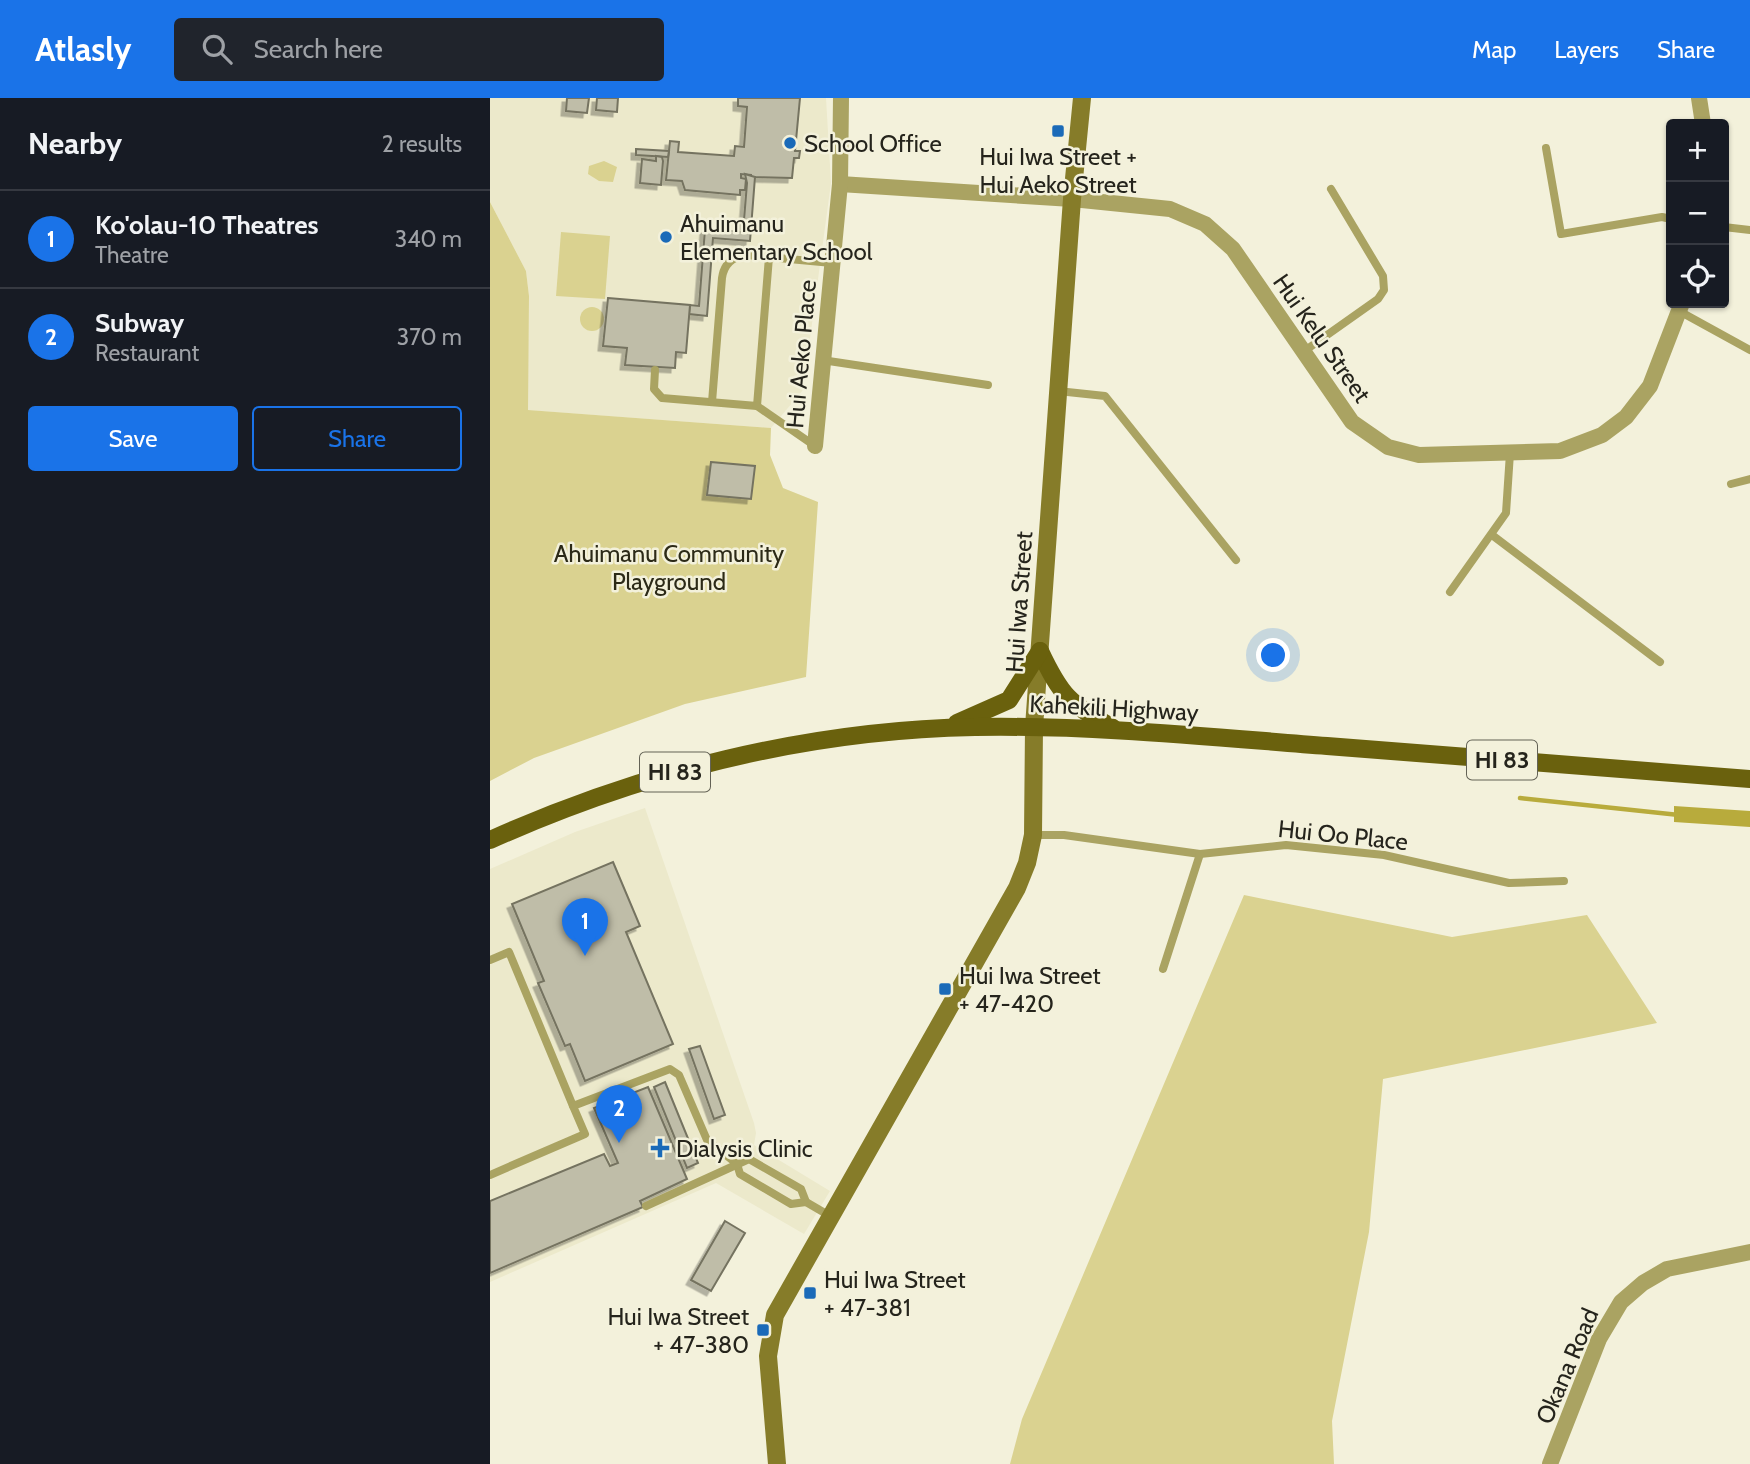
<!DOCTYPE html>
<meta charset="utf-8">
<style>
body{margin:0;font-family:Cabin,sans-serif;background:#20242c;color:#f1f3f6}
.controls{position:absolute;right:21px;top:21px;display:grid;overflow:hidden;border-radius:7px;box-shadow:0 2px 5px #0004}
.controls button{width:63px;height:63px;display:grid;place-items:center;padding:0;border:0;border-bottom:2px solid #363941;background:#171b24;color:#f1f3f6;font:35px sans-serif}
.you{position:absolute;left:784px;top:558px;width:24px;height:24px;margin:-18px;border:5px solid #fff;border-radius:50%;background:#1a73e8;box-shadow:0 0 0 10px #1a73e833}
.badge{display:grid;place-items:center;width:46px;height:46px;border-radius:50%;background:#1a73e8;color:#fff;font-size:23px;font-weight:700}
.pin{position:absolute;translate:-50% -58px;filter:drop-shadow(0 2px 4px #0008)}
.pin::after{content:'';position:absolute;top:37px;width:24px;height:21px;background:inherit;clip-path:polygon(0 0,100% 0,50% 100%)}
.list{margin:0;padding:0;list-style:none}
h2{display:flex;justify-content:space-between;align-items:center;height:91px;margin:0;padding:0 28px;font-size:30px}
h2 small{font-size:23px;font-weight:400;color:#9ea1a6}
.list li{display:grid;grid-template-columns:46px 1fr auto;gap:21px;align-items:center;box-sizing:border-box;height:98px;padding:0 28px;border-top:2px solid #363941}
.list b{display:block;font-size:26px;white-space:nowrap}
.list p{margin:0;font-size:23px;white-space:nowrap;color:#9ea1a6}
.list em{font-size:23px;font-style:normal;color:#9ea1a6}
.actions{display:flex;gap:14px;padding:21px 28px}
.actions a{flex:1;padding:16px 0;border:2px solid #1a73e8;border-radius:7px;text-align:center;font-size:24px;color:#1a73e8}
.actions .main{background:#1a73e8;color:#fff}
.icon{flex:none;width:38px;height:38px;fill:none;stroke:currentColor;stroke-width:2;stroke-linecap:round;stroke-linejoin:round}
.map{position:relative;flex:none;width:1260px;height:1366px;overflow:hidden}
header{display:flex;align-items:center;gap:42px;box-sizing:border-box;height:98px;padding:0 35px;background:#1a73e8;color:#fff}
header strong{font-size:33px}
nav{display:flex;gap:38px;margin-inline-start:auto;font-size:24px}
.search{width:490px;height:63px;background:#20242c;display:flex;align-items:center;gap:18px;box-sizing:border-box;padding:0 24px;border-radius:7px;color:#9ea1a6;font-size:26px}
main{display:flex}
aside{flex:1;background:#171b24}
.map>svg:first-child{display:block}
.built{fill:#ece9cb}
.green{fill:#dad290}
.water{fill:#b8ab3c}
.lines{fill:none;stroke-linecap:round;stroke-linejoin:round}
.stream{stroke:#b8ab3c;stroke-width:4.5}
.building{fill:#bfbda8;stroke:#757360;stroke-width:2;filter:url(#shadow)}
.lane{stroke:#aaa362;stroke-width:8}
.street{stroke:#aaa362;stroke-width:16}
.secondary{stroke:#867c29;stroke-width:18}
.primary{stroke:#6a610d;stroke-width:18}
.poi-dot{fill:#1a6ab8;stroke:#f3f1db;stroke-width:2.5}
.labels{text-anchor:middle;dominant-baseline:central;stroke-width:5;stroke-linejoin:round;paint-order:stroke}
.shield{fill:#f3f1db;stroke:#636255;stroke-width:2}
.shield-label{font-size:23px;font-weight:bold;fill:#25241c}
.poi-label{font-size:24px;fill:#25241c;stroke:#f3f1db;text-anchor:start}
.street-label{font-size:24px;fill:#25241c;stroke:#f3f1db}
.park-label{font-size:24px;fill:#2c2a17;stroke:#f3f1db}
</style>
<header>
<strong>Atlasly</strong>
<div class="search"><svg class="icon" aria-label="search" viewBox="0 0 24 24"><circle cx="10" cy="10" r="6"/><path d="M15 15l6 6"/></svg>Search here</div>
<nav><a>Map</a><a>Layers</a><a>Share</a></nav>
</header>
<main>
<aside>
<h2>Nearby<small>2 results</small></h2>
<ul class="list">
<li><span class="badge">1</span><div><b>Ko'olau-10 Theatres</b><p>Theatre</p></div><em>340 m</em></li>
<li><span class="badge">2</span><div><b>Subway</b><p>Restaurant</p></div><em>370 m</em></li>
</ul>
<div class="actions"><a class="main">Save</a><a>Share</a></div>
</aside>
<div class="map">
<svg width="1260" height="1366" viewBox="0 0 1260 1366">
<defs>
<filter id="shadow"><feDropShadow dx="-4.5" dy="4.5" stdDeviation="0" flood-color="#0004"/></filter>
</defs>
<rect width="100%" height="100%" fill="#f3f1db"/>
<g class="built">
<polygon points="0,0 336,0 341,85 313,292 281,330 37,312 39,198 36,173 0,104"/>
<polygon points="155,710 264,1025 266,1035 264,1047 340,1093 314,1136 226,1085 0,1184 0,771 85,734"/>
</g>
<g class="green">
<polygon points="114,63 127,69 123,84 109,83 98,76 99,68"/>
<polygon points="0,104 36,173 39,198 38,312 281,330 280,357 293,390 328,404 316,579 195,606 44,660 0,683"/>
<polygon points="71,134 120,138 115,201 66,198"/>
<circle cx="102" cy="221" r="12"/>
<polygon points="754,797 962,839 1097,817 1167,925 893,981 879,1134 842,1323 844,1366 520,1366 532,1321"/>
</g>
<polygon class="water" points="1184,708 1260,713 1260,729 1184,724"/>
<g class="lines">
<polyline class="stream" points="1030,700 1189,717"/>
</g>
<g class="building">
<polygon points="77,0 99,0 97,15 76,13"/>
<polygon points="107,0 128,0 127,14 106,12"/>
<polygon points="248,0 310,0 305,53 310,53 309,60 304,60 302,80 261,79 261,77 251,76 251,80 256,81 255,92 250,92 250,97 195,92 192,83 176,82 180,43 189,44 188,54 244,58 245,48 254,49 257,9 248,8"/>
<polygon points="146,51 179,53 178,59 146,57"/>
<polygon points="166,58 172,59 173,63 171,87 150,85 152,61 166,63"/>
<polygon points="255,76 265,79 260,143 223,140 217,218 199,216 200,207 209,208 215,131 253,134 257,85"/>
<polygon points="118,200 200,207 196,255 186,254 185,270 135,267 137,250 113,248"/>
<polygon points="221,364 265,368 261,401 217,397"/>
<polygon points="123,764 150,828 136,834 183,946 95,983 80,946 75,948 48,885 54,883 22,806"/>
<polygon points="210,948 235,1017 224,1021 199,951"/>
<polygon points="175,984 208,1065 197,1070 164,989"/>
<polygon points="158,989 197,1081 150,1103 153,1109 0,1175 0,1103 114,1056 120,1068 128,1065 104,1010"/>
<polygon points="235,1123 255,1135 221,1193 201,1182"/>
</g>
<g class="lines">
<g class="lane">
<polyline points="1056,50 1071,136 1172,119 1181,121"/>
<polyline points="1234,129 1260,132"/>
<polyline points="1189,213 1260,252"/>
<polyline points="813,254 888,201 894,192 893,178 841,91"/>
<polyline points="332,262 498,287"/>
<polyline points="165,272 164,291 172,300 267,308 279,159"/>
<polyline points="568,293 615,298 746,462"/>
<path d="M 222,304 L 232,180 C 234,166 242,159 255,157 L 342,165"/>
<polyline points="267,308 325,348"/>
<polyline points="1241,386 1260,381"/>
<polyline points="1002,437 1170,564"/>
<polyline points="960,494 1016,415 1020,355"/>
<polyline points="543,737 574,737 710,756 796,747 894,757 1019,785 1074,783"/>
<polyline points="0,862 19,854 83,1008"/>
<polyline points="673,871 710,756"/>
<polyline points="0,1077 95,1036 83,1008 180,971 189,977 217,1042 247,1066 250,1076 301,1106 316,1104"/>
<polyline points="156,1108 259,1061 311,1091 316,1104 340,1118"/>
</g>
<g class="street">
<polyline points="1209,0 1213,26"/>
<polyline points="350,86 582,101 680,111 715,126 743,151 862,324 898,349 929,357 1070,353 1112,337 1136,319 1160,288 1192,205"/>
<polyline points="325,348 350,86 351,0"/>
<polyline points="1060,1366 1109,1241 1131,1204 1153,1185 1177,1171 1260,1154"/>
</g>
<polyline class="secondary" points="287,1366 278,1258 285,1217 527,790 537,765 543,737 544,629 582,101 592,0"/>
<g class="primary">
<path d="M 550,553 C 571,598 579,605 623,630"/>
<polyline points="467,625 519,602 550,553"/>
<path d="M 0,742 C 152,674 317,632 485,629 C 603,627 720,639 837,648 C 978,659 1119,670 1260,681"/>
</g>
</g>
<g class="poi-dot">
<rect x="561" y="26" width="14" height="14" rx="3.5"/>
<circle cx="300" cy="45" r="7"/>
<circle cx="176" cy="139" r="7"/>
<rect x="448" y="884" width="14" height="14" rx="3.5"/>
<path d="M166.5 1039.5h7v7h7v7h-7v7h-7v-7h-7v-7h7z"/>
<rect x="313" y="1188" width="14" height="14" rx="3.5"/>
<rect x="266" y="1225" width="14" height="14" rx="3.5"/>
</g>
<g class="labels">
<g class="shield">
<rect x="977" y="642.5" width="70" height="39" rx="5"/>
<rect x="150" y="654.5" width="70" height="39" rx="5"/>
</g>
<g class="shield-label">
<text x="1012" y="662">HI 83</text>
<text x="185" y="674">HI 83</text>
</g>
<g class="poi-label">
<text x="314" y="45">School Office</text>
<text x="568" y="58" text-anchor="middle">Hui Iwa Street +<tspan x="568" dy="28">Hui Aeko Street</tspan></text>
<text x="190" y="125">Ahuimanu<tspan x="190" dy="28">Elementary School</tspan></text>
<text x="469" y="877">Hui Iwa Street<tspan x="469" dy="28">+ 47-420</tspan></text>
<text x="186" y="1050">Dialysis Clinic</text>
<text x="334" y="1181">Hui Iwa Street<tspan x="334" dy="28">+ 47-381</tspan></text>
<text x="259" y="1218" text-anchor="end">Hui Iwa Street<tspan x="259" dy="28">+ 47-380</tspan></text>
</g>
<g class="street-label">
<text transform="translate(832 240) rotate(55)">Hui Kelu Street</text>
<text transform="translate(311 256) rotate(-85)">Hui Aeko Place</text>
<text transform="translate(529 504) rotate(-86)">Hui Iwa Street</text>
<text transform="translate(624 610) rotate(3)">Kahekili Highway</text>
<text transform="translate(853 737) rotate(6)">Hui Oo Place</text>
<text transform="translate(1077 1268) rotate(-67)">Okana Road</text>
</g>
<g class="park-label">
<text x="179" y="455">Ahuimanu Community<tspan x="179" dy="28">Playground</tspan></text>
</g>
</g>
</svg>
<div class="controls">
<button>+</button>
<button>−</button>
<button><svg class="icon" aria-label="locate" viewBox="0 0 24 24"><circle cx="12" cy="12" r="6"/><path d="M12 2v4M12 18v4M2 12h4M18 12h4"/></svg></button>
</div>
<div class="you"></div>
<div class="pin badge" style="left:95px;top:858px">1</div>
<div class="pin badge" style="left:129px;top:1045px">2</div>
</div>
</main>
